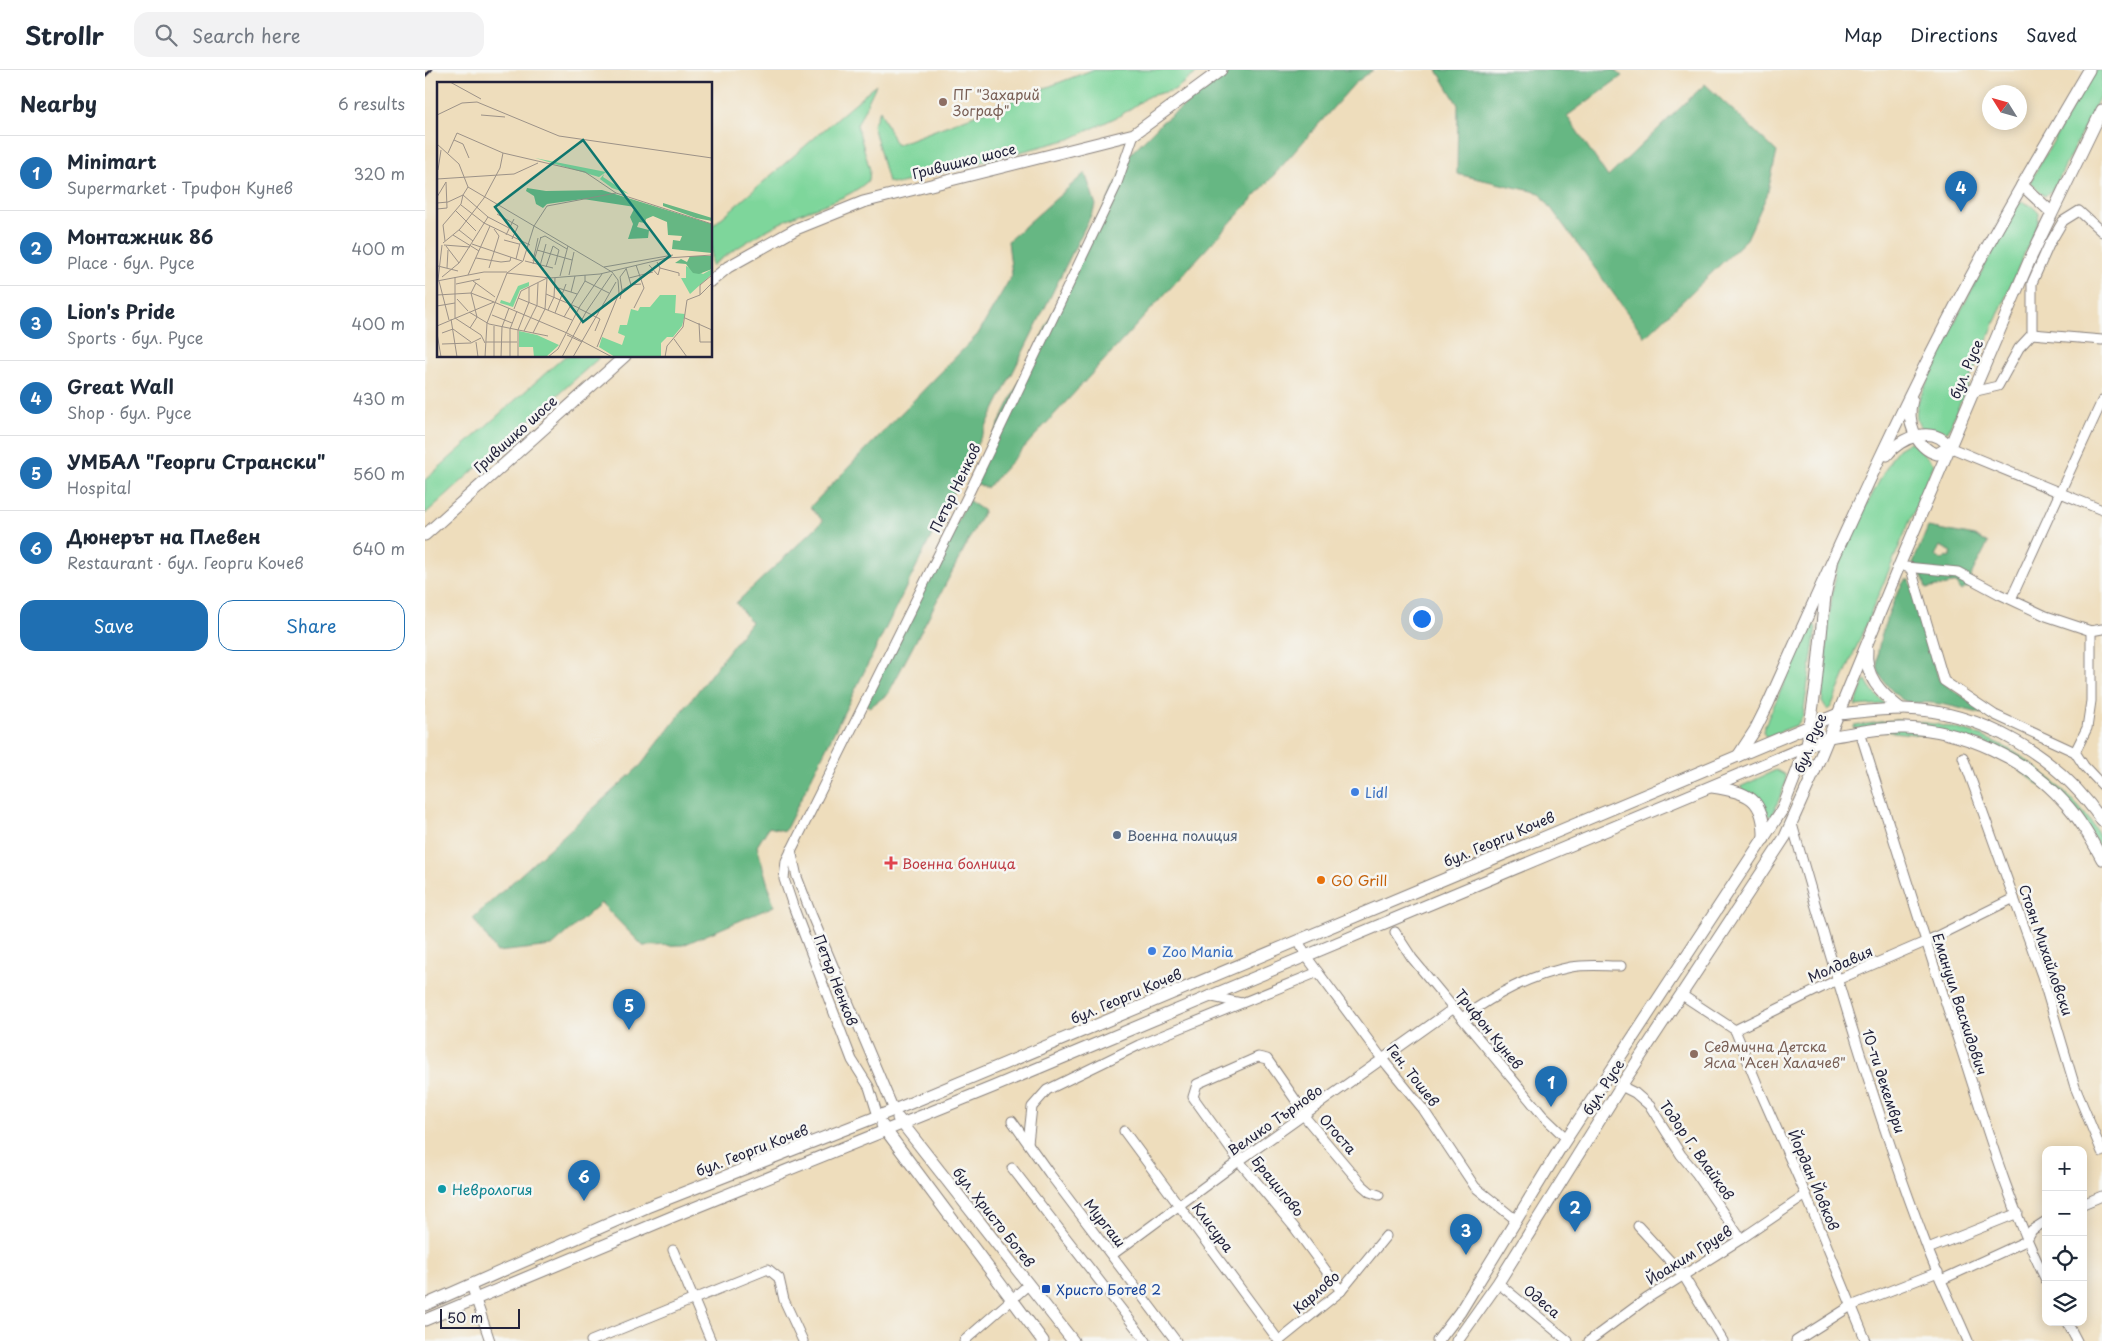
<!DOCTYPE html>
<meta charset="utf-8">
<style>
body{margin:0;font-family:"Playpen Sans",sans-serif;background:#f2f2f3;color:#1f2937}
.controls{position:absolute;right:15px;bottom:15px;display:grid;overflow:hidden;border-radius:10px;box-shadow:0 2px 12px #0003}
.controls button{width:45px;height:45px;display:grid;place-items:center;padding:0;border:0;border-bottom:1px solid #e0e1e3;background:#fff;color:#1f2937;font:25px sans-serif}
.compass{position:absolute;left:1557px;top:15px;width:45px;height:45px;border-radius:50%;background:#fff;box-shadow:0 2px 12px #0003;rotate:307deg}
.scale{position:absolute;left:15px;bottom:12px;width:80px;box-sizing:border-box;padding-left:5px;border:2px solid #22223b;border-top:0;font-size:14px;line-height:18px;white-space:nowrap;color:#22223b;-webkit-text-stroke:4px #f6f6f2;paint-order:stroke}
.you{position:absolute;left:996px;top:548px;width:18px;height:18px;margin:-12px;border:4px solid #fff;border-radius:50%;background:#1a73e8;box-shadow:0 0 0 8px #1a73e833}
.badge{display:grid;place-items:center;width:32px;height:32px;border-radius:50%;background:#1f6fb2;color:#fff;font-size:16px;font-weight:700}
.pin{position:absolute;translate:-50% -41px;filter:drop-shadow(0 1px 2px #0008)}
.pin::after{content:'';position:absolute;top:26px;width:18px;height:15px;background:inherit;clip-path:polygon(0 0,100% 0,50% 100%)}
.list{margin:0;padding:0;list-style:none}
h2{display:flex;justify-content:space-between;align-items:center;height:65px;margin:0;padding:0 20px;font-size:21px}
h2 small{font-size:16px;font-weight:400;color:#747a83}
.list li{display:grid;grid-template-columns:32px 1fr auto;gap:15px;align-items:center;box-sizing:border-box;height:75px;padding:0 20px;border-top:1px solid #e0e1e3}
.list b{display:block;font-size:19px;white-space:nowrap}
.list p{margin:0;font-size:16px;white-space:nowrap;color:#747a83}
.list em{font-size:16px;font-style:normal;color:#747a83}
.actions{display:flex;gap:10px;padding:15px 20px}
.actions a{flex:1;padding:11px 0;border:1px solid #1f6fb2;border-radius:15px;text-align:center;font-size:18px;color:#1f6fb2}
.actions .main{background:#1f6fb2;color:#fff}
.icon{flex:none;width:28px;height:28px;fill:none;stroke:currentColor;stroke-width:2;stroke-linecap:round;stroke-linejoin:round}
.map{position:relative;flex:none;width:1677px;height:1271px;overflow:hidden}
header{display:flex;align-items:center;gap:30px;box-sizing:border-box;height:70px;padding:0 25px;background:#fff;border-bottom:1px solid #e0e1e3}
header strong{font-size:24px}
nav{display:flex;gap:28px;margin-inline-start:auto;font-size:18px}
.search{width:350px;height:45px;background:#f2f2f3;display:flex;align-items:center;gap:12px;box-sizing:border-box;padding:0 18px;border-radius:15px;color:#747a83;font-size:19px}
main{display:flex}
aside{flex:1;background:#fff}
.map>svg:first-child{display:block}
.green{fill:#7ed69b;stroke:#507c6b}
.forest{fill:#66b783;stroke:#446c5f;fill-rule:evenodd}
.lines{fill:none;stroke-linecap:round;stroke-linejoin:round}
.street-casing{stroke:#88807c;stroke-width:11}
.secondary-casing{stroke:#88807c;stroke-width:13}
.street{stroke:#fff;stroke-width:9}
.secondary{stroke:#fff;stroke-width:11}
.rail{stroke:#22223b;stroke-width:3}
.education-dot{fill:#8d6e63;stroke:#f6f6f2;stroke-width:2}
.shop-dot{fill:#3f7fe0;stroke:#f6f6f2;stroke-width:2}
.service-dot{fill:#5c6f8a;stroke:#f6f6f2;stroke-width:2}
.health-dot{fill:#e0444e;stroke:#f6f6f2;stroke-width:2}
.food-dot{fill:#e8710a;stroke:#f6f6f2;stroke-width:2}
.culture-dot{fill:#0f9aa8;stroke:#f6f6f2;stroke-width:2}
.transit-dot{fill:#1a4fb4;stroke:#f6f6f2;stroke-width:2}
.labels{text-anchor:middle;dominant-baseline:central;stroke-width:5;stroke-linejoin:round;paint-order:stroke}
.education-label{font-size:14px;fill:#785e54;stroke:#f6f6f2;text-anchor:start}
.street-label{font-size:14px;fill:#22223b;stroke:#f6f6f2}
.shop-label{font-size:14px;fill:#366cbe;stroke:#f6f6f2;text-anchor:start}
.service-label{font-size:14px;fill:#4e5e75;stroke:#f6f6f2;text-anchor:start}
.health-label{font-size:14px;fill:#be3a42;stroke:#f6f6f2;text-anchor:start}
.food-label{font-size:14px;fill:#c56008;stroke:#f6f6f2;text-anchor:start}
.culture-label{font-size:14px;fill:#0d838f;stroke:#f6f6f2;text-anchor:start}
.transit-label{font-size:14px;fill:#164399;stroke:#f6f6f2;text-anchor:start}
.inset-road{fill:none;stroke:#9c9288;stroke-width:1}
.view{fill:#0f766e;fill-opacity:0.15;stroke:#0f766e;stroke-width:2.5}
.inset-edge{fill:none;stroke:#22223b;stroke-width:2.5}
</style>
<header>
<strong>Strollr</strong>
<div class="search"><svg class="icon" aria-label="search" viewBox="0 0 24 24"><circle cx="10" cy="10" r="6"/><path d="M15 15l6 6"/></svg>Search here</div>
<nav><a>Map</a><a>Directions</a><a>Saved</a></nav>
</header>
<main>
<aside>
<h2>Nearby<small>6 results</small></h2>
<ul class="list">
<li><span class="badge">1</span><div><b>Minimart</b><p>Supermarket · Трифон Кунев</p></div><em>320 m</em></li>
<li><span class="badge">2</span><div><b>Монтажник 86</b><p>Place · бул. Русе</p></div><em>400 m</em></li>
<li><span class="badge">3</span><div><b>Lion's Pride</b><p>Sports · бул. Русе</p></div><em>400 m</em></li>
<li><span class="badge">4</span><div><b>Great Wall</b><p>Shop · бул. Русе</p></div><em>430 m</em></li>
<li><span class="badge">5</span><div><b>УМБАЛ &quot;Георги Странски&quot;</b><p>Hospital</p></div><em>560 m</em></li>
<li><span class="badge">6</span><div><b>Дюнерът на Плевен</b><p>Restaurant · бул. Георги Кочев</p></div><em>640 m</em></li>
</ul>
<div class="actions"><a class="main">Save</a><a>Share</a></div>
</aside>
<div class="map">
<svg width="1677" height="1271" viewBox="0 0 1677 1271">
<rect width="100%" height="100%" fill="#f6f6f2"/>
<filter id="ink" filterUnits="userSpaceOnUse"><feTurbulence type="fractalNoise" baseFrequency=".02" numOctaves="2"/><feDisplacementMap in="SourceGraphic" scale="10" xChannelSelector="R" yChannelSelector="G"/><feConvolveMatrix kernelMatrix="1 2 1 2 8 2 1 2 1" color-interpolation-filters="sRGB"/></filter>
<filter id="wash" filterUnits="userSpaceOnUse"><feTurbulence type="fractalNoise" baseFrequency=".0096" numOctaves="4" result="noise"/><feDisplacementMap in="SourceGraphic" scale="20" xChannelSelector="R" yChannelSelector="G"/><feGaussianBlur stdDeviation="1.12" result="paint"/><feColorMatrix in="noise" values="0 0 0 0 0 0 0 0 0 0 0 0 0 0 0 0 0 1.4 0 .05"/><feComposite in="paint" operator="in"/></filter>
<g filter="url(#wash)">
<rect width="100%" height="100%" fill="#eeddbc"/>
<g class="green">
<polygon points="667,0 776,0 749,20 724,26 696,45 645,69 472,114 463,112 448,55 455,40 471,75"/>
<polygon points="1669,0 1677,0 1677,22 1632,112 1625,123 1619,126 1605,112"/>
<path d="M 451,15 L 432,55 L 445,100 L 444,110 C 424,129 397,134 372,145 C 342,158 313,177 286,196 L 286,157 Z"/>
<path d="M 1598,132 L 1607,136 L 1614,143 L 1613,152 L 1523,361 L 1496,358 C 1490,349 1491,342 1493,332 L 1528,255 L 1593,134 Z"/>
<polygon points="140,286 176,286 0,444 0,410"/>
<path d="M 1485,372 L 1488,373 L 1509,394 L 1406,637 L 1402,640 L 1397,632 C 1403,581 1401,527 1419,478 L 1467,387 L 1473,379 Z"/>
<polygon points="1386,554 1389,554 1391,558 1378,646 1372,655 1341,667 1338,662 1339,657"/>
<polygon points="1441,610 1447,621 1460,634 1430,636 1439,611"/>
<path d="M 1469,650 C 1547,654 1595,675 1649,732 C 1661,745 1677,762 1677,781 L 1651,743 L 1557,671 L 1429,658 L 1429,656 Z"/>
<polygon points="1351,700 1360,705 1361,712 1348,744 1345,747 1315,717"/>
</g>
<g class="forest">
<polygon points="808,0 948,0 930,13 841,114 562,418 546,411 706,83 737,52"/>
<polygon points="1012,0 1190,0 1197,6 1142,46 1183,107 1280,14 1352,82 1342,125 1322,169 1220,267 1115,123 1032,104 1033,35"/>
<polygon points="660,103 671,135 360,761 344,757 332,776 349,836 258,875 218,876 176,833 127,876 72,882 48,848 216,695 326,552 311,533 398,451 385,437 553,264 587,205 583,171"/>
<polygon points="543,430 559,441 463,624 445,637 439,633"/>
<path d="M 1503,457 L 1550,466 L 1563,473 L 1547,503 L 1545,516 L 1536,521 L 1532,513 L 1501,519 L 1498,508 L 1488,493 ZM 1515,476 L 1527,482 L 1524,488 L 1521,486 L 1518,490 L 1510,486 Z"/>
<path d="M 1480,510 L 1485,510 L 1514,610 L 1566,646 C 1547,642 1527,635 1507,633 C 1499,632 1488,634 1480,631 C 1472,628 1455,609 1453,600 C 1448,578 1468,527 1480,510 Z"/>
</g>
</g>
<g filter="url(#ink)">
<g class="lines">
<g class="street-casing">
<g id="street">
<polyline points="1607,264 1677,270"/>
<polyline points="1547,322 1573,316 1594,278 1607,264 1607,213 1624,175 1638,151 1654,141 1677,162"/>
<polyline points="1524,377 1677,440"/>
<polyline points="1481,497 1533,502 1574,524 1621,546 1666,561 1677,559"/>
<polyline points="1486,499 1519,611 1570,645 1650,682"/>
<polyline points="1586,529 1677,331"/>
<polyline points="1666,561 1666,631 1662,658 1650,682 1659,696 1677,715"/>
<path d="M 1435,662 C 1470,774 1505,886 1542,997 C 1565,1069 1587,1142 1621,1210"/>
<polyline points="1538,687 1617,906 1650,1017 1677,1082"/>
<path d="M 1367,754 C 1408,896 1449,1039 1502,1177 C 1514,1209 1530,1240 1543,1271"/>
<polyline points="366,780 372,807 387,846 469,1040"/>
<polyline points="970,862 987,888 1118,1046 1141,1068"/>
<polyline points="873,870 881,886 958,990 998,1039 1050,1117 1091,1150"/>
<polyline points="1257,925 1310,960 1412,910 1500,872 1589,828"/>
<polyline points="783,926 816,933"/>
<path d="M 1037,948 C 1071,924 1105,905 1146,897 C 1162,894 1180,896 1196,896"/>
<polyline points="1310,960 1335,1021 1381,1125 1441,1271"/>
<polyline points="1196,1016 1210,1023 1225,1036 1256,1085 1271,1103 1316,1169"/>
<polyline points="453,1046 444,1017 427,990 368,836 359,809 361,791 543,425 691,116 709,64"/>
<polyline points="587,1051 624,1103 751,1271"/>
<polyline points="699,1061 854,1271 916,1221 961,1166"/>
<polyline points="603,1073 607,1037 622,1020 714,975 893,902"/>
<polyline points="587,1098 721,1271"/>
<polyline points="1658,1134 1677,1126"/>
<polyline points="1213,1156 1258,1205 1298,1271"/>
<polyline points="1503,1179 1593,1143"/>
<polyline points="248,1180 286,1271"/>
<polyline points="687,1185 814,1091 1029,938"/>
<polyline points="1516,1210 1601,1171 1607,1160 1621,1151"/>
<polyline points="1073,1213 1143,1271"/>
<polyline points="46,1215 65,1271"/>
<polyline points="916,1221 869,1157 814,1091 768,1027 772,1014 833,987 842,989 874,1035 879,1046 937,1115 945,1122 954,1125"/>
<polyline points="1642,1252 1652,1271"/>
<polyline points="166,1271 343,1199 354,1208 359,1230 378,1271"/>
<polyline points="539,1271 603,1215"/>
<polyline points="1164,1271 1221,1229 1316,1169 1381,1125"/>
<polyline points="1371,1271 1426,1236 1513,1202"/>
</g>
</g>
<g class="secondary-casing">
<g id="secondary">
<polyline points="1597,115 1626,142"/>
<polyline points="286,211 303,197 371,159 438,132 709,64 796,0"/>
<path d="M 1462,385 C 1475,367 1510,354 1524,377 L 1512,384 C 1490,378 1481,350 1487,330"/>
<polyline points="0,465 200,286"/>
<path d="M 1442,579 C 1439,607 1456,623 1476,639"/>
<path d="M 1313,686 L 1330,660 L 1343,634 C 1410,485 1476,334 1555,190 C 1590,126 1627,63 1664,0"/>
<path d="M 1287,717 C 1323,722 1340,728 1339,769"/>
<polyline points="473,1048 648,1271"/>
<polyline points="457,1055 618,1271"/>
<path d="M 0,1235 L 222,1137 L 469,1040 L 1413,644 C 1434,642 1456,639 1478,639 C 1557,640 1634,687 1677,751"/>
<path d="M 0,1250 L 249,1146 L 568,1017 L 1404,667 C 1429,663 1455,657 1480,658 C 1539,660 1600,688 1639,732 C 1655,749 1666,769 1677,789"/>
<polyline points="1013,1271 1035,1242 1134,1080 1357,740 1382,676 1391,614 1400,526 1407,494"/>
<polyline points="1032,1271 1073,1213 1196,1016 1360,767 1390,700 1474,496 1605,189 1677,40"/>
</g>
</g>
<use href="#street" class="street"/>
<use href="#secondary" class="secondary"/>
<polyline class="rail" points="0,6 6,0"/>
</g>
</g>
<g class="education-dot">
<circle cx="518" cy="32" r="5"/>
<circle cx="1269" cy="984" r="5"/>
</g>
<g class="shop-dot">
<circle cx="930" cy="722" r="5"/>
<circle cx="727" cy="881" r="5"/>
</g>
<circle class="service-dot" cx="692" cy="765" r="5"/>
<path class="health-dot" d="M463.5 785.5h5v5h5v5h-5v5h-5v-5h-5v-5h5z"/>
<circle class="food-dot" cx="896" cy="810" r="5"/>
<circle class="culture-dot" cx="17" cy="1119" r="5"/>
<rect class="transit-dot" x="616" y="1214" width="10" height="10" rx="2.5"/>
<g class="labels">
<g class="education-label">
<text x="528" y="24">ПГ "Захарий<tspan x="528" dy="16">Зограф"</tspan></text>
<text x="1279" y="976">Седмична Детска<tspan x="1279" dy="16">Ясла "Асен Халачев"</tspan></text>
</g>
<g class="street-label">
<text transform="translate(539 91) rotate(-14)">Гривишко шосе</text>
<text transform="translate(1541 299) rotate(-67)">бул. Русе</text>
<text transform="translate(90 364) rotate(-42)">Гривишко шосе</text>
<text transform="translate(530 418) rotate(-64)">Петър Ненков</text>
<text transform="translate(1385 673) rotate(-68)">бул. Русе</text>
<text transform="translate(1074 769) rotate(-23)">бул. Георги Кочев</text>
<text transform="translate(1621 880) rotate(71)">Стоян Михайловски</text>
<text transform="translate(1415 894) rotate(-24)">Молдавия</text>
<text transform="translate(411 910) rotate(69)">Петър Ненков</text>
<text transform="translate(701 926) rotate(-23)">бул. Георги Кочев</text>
<text transform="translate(1535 934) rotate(72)">Емануил Васкидович</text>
<text transform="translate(1064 959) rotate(51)">Трифон Кунев</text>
<text transform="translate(988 1005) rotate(52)">Ген. Тошев</text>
<text transform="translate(1459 1011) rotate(72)">10-ти декември</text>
<text transform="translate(1178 1017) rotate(-57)">бул. Русе</text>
<text transform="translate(850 1050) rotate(-35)">Велико Търново</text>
<text transform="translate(913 1064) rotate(49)">Огоста</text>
<text transform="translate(327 1080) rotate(-21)">бул. Георги Кочев</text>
<text transform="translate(1272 1080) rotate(55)">Тодор Г. Влайков</text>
<text transform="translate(1389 1110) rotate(67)">Йордан Йовков</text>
<text transform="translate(853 1116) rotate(51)">Брацигово</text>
<text transform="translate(569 1147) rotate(52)">бул. Христо Ботев</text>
<text transform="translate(680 1153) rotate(52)">Мургаш</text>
<text transform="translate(788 1157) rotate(53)">Клисура</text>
<text transform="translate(1264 1185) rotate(-32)">Йоаким Груев</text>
<text transform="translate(891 1222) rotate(-41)">Карлово</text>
<text transform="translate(1117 1231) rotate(40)">Одеса</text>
</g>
<g class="shop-label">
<text x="940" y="722">Lidl</text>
<text x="737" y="881">Zoo Mania</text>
</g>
<g class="service-label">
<text x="702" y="765">Военна полиция</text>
</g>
<g class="health-label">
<text x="477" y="793">Военна болница</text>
</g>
<g class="food-label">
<text x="906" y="810">GO Grill</text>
</g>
<g class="culture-label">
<text x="27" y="1119">Неврология</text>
</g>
<g class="transit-label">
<text x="631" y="1219">Христо Ботев 2</text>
</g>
</g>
<g transform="translate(12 12)">
<rect width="275" height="275" fill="#eeddbc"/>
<path d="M 98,76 L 169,90 L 162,95 ZM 167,92 L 166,95 L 192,112 L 175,106 L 163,97 ZM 249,184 L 266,192 L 275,187 L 275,192 L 253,212 L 244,196 L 249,196 ZM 92,200 L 92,204 L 83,208 L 76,225 L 63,221 L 64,218 L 73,221 L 81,204 ZM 223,213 L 239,213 L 238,231 L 248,232 L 245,244 L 236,255 L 230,255 L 224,261 L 224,275 L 178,275 L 162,265 L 165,255 L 185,263 L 188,254 L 181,251 L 183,243 L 190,243 L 194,227 L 201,229 L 203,225 L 213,225 ZM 82,249 L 100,253 L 122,263 L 110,274 L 97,275 L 96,265 L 82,265 Z" fill="#7ed69b"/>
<path d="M 90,106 L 109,109 L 165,108 L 275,142 L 275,171 L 235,167 L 236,158 L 243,159 L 245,154 L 231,153 L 230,140 L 216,134 L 209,137 L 208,141 L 202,140 L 200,145 L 212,148 L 211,156 L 191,157 L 196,142 L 193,135 L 198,125 L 146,117 L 110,122 L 106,126 L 99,122 L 97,114 L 89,109 ZM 226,121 L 275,136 L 275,139 L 259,136 L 226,124 ZM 253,174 L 275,174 L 275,187 L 262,192 L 256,191 L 249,182 L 238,181 L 244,177 L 250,180 Z" fill="#66b783"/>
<path class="inset-road" d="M 13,0 L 44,17M 0,33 L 25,21 L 40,20 L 122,54 L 275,76M 44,33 L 68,35M 17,58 L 26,62 L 32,76M 0,62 L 22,82 L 31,105 L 175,190M 11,71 L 20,51 L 66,71 L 148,90 L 179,111 L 275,142M 1,88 L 4,68M 0,97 L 77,92 L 101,81M 0,115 L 9,100M 0,121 L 11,120 L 26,113 L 31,105M 24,123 L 47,141 L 93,163M 0,127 L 10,126 L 9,100M 18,128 L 39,149M 60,132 L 81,144 L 75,157M 97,144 L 110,124 L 179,111M 22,148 L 36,159M 16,153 L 42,169M 69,153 L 77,137M 103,156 L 108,154 L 130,167M 67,158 L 82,162M 8,159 L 6,143 L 24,122 L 26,113 L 51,135 L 72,146M 6,161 L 23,147 L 47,116 L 63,86 L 66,71M 35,162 L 85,179M 7,163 L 33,165M 9,164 L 22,181M 100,168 L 135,178M 39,176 L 64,180 L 73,179 L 74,175M 79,177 L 83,161M 88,179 L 116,186M 96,179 L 101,156M 220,180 L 223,186 L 242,191 L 242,194M 96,182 L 104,155M 212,183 L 221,193 L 223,186M 1,184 L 21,189M 103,184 L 109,162M 109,185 L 116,164 L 122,168 L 118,183M 167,185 L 236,173M 10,186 L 11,168M 52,186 L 62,154 L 57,147M 189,186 L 194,203 L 204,202M 70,191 L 113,196 L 163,192 L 230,176 L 275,173M 31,193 L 53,144M 132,193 L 137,170M 148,193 L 148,199 L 172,211M 275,193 L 263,203 L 263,213 L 275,201M 123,194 L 131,164M 5,195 L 22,181 L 51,135M 18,195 L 18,236 L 44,253 L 48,261M 192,196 L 216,190M 1,198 L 5,163M 0,199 L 47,190 L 70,190M 2,199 L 12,238M 36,199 L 58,215M 19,202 L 43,197M 118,205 L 140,212M 185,208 L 183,195 L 189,187M 134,210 L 138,194M 109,212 L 142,226M 0,213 L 34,211 L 57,220M 81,216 L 135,238M 20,217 L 31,229M 183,217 L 185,208 L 194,203M 0,224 L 18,221M 141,226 L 163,237 L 158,249M 197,226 L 207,206 L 199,183M 77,227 L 84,209 L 110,196 L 108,227 L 96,251M 111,228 L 117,215 L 118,196M 32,230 L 52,242 L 111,254M 118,231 L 129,202M 55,233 L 75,241M 127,235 L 148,199M 248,236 L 275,248M 14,237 L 20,275M 262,241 L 263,260 L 275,260M 0,244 L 57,220 L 130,251 L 175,275M 57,244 L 57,275M 33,246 L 40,235 L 34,211 L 39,201M 87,249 L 100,223 L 101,201M 0,251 L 4,275M 5,251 L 16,247 L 34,260M 130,253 L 145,260M 237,257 L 250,275M 39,260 L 41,275M 49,260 L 80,260M 5,262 L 34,261 L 44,256M 160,265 L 182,211 L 181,198 L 175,190M 48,275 L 50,241 L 70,191 L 86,179 L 97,144M 64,275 L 65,245 L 72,226M 73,275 L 73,247 L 80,229M 81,275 L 81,248 L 92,220 L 92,205M 111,275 L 121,267 L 143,224 L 165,192M 125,275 L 149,230 L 175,192M 136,275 L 179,200M 228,275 L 230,264 L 246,245 L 250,218 L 263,213"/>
<path class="view" d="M 146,58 L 233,174 L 146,240 L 58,125 Z"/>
<rect width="275" height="275" class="inset-edge"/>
</g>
</svg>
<div class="controls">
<button>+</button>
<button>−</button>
<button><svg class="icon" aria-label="locate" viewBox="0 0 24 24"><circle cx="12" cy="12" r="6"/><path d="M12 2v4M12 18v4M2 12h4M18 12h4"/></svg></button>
<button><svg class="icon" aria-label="layers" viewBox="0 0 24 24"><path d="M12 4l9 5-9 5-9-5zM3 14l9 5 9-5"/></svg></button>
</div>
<svg class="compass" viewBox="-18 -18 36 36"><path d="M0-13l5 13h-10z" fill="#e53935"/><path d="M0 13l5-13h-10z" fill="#747a83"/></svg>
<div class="scale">50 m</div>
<div class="you"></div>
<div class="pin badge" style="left:1126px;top:1037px">1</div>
<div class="pin badge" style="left:1150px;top:1162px">2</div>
<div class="pin badge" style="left:1041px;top:1185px">3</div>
<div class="pin badge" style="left:1536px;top:142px">4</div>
<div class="pin badge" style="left:204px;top:960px">5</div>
<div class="pin badge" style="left:159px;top:1131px">6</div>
</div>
</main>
